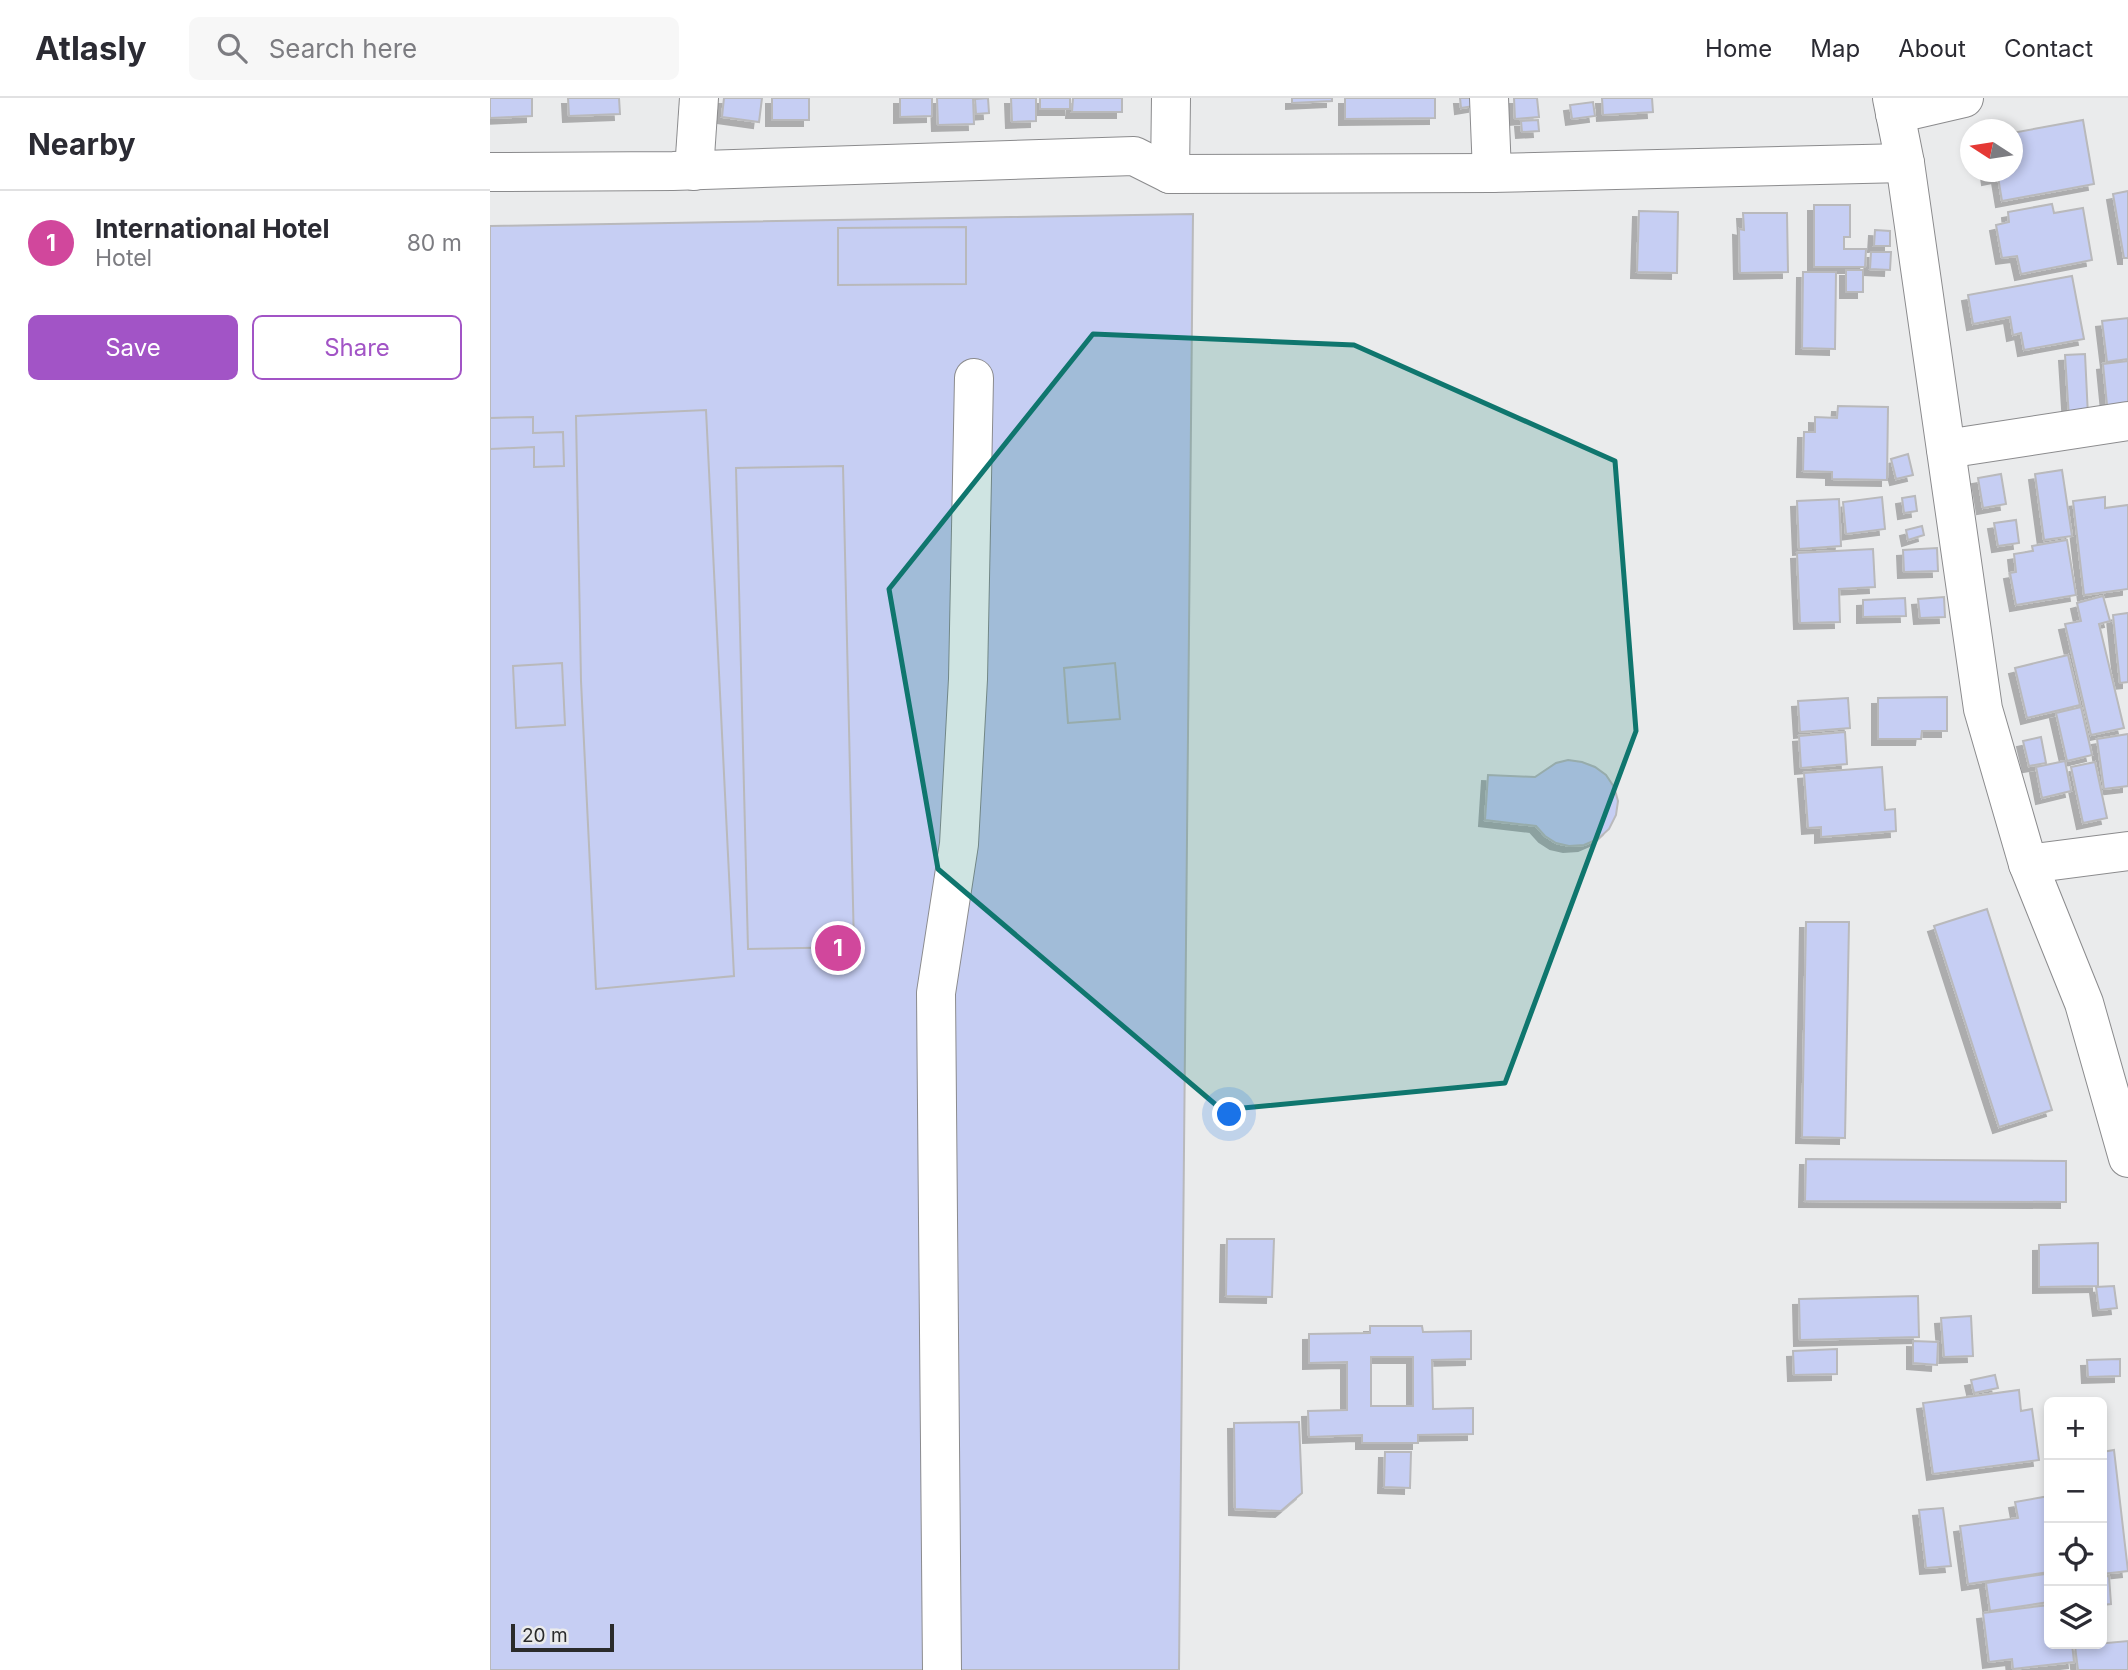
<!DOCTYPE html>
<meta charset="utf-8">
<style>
body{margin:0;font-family:Inter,sans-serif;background:#f7f7f7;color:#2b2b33}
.controls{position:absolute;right:21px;bottom:21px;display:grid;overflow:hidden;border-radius:10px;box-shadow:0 4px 10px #0003}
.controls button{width:63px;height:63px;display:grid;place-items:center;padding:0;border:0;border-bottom:2px solid #e1e1e2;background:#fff;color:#2b2b33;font:35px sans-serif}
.compass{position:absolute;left:1470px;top:21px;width:63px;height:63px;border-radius:50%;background:#fff;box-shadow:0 4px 10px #0003;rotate:282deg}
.scale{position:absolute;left:21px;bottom:18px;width:103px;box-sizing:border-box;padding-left:7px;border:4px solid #2a2b2b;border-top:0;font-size:19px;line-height:24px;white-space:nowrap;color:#2a2b2b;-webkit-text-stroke:5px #eaebec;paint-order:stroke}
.you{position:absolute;left:740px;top:1017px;width:24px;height:24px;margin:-18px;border:5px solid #fff;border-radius:50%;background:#1a73e8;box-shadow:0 0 0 10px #1a73e833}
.badge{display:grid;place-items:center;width:46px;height:46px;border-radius:50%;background:#a254c6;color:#fff;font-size:23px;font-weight:700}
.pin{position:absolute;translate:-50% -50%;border:4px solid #fff;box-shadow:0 2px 7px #0006}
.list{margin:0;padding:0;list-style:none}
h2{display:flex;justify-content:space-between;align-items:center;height:91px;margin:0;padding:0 28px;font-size:30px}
h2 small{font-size:23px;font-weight:400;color:#7c7c81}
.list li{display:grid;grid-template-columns:46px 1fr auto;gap:21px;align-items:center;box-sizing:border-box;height:105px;padding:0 28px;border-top:2px solid #e1e1e2}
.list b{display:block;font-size:26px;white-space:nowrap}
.list p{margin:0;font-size:23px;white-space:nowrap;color:#7c7c81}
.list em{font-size:23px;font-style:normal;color:#7c7c81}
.actions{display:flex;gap:14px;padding:21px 28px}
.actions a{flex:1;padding:16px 0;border:2px solid #a254c6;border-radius:10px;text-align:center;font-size:24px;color:#a254c6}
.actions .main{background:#a254c6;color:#fff}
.icon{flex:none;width:38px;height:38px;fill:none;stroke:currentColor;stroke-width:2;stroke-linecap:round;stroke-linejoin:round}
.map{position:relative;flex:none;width:1638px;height:1572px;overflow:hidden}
header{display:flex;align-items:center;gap:42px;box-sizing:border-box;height:98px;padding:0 35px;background:#fff;border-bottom:2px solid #e1e1e2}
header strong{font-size:33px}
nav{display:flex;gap:38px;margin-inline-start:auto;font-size:24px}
.search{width:490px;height:63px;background:#f7f7f7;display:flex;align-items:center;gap:18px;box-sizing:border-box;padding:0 24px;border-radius:10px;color:#7c7c81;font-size:26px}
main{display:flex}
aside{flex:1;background:#fff}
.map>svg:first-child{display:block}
.building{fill:#c6cef3;stroke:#b9b9bb;stroke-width:2;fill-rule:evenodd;filter:url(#shadow)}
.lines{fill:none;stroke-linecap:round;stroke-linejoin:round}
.minor-casing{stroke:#8b8b8d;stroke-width:40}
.minor{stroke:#fff;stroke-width:38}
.marked{fill:#0f766e;fill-opacity:0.2;stroke:#0f766e;stroke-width:5;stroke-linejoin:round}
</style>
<header>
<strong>Atlasly</strong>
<div class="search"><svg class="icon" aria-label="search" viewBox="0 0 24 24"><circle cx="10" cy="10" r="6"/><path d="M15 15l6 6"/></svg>Search here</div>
<nav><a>Home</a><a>Map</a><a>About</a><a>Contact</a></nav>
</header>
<main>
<aside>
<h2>Nearby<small></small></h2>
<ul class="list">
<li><span class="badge" style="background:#d1479c">1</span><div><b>International Hotel</b><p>Hotel</p></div><em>80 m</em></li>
</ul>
<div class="actions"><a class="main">Save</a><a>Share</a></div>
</aside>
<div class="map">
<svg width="1638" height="1572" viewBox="0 0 1638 1572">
<defs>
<filter id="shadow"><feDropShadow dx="-6" dy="6" stdDeviation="0" flood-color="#0004"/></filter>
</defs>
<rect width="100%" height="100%" fill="#eaebec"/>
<g class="building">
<polygon points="0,0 42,0 42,18 0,20"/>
<polygon points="78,0 129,0 130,16 79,18"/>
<polygon points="234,0 272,0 269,24 232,19"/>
<rect x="282" y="0" width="37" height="22"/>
<polygon points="410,0 442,0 442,18 410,19"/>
<polygon points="447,0 483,0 484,26 448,27"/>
<polygon points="498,0 499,15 486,16 485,1"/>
<polygon points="521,0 546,0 546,23 522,24"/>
<rect x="550" y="0" width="30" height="11"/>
<polygon points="583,0 632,0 632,14 582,14"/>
<polygon points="802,0 842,0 842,3 802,5"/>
<polygon points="855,0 945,0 945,20 855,21"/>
<polygon points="970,0 984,0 984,8 971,10"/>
<polygon points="1024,0 1047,0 1049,19 1025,21"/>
<polygon points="1112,0 1162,0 1163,14 1113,17"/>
<polygon points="1103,4 1105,18 1082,21 1080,7"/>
<polygon points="1048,22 1049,33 1032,34 1031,23"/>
<polygon points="1593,22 1604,86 1512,103 1508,79 1498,81 1497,74 1522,74 1522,35"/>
<polygon points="1638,93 1638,160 1634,160 1623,96"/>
<polygon points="1562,106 1564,115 1593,110 1602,162 1531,176 1527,158 1512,160 1506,127 1519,124 1518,114"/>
<polygon points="1324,107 1360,107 1360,139 1354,139 1354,151 1376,151 1375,169 1324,169"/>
<polygon points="1149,113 1188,114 1187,175 1147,174"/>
<polygon points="1253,115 1297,115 1298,174 1250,175 1249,131 1254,132"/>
<polygon points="703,116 689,1572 0,1572 0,128"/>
<polygon points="476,129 476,186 348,187 348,130"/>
<polygon points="1385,132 1400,133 1400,148 1384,148"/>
<polygon points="1381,154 1401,154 1400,172 1380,171"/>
<rect x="1356" y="172" width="17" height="22"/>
<polygon points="1313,174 1346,174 1345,251 1312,250"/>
<polygon points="1582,178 1594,241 1534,252 1531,235 1523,237 1520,219 1483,226 1478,197"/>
<polygon points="1638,220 1638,261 1617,264 1612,223"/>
<polygon points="1595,256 1598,318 1579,320 1575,257"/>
<polygon points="1638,263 1638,315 1618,317 1613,266"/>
<polygon points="1348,308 1398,309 1397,382 1342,381 1342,374 1313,373 1314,334 1325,334 1325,319 1347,320"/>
<polygon points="216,312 244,878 106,891 91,583 86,318"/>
<polygon points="43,319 43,335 73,334 74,368 44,369 44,349 0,351 0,320"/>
<polygon points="1418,356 1423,377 1406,381 1401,361"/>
<polygon points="353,368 364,849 258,851 246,370"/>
<polygon points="1572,372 1582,438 1554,442 1545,376"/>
<polygon points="1511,376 1516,406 1493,410 1488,380"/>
<polygon points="1425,398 1427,413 1414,415 1412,400"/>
<polygon points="1392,399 1395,431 1356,436 1353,404"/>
<polygon points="1615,399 1615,410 1638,407 1638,491 1594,497 1583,403"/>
<polygon points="1349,401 1351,448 1309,451 1307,403"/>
<polygon points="1526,422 1529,445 1508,448 1504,425"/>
<polygon points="1432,428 1434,437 1418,442 1416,432"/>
<polygon points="1577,442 1586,497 1526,507 1520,475 1526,474 1524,456 1543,453 1542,448"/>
<polygon points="1447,450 1448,473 1414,474 1413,452"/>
<polygon points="1383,451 1385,489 1349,491 1350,524 1310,525 1307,455"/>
<polygon points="1613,498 1620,523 1609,526 1634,630 1601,637 1575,526 1591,523 1587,505"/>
<polygon points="1454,499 1455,519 1430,520 1428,501"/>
<polygon points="1415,500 1416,518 1373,519 1373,502"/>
<polygon points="1638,515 1638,584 1630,585 1623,517"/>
<polygon points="1578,557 1590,607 1537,620 1525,570"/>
<polygon points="72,565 75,627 26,630 23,568"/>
<polygon points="625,565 630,621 578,625 574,570"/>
<polygon points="1457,599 1457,633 1432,633 1431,641 1388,641 1388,600"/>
<polygon points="1358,600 1360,630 1310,634 1308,603"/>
<polygon points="1591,609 1602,657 1577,663 1566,615"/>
<polygon points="1355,634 1357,666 1311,670 1309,638"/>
<polygon points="1638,636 1638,688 1614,691 1607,641"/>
<polygon points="1551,639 1556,665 1539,668 1533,643"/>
<polygon points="1078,662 1092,664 1105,669 1116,677 1124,689 1128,703 1126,717 1119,731 1108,741 1094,747 1079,748 1066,745 1055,738 1046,728 995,722 998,677 1045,679 1066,665"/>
<polygon points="1575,663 1581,693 1552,700 1546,669"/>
<polygon points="1605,664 1617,720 1593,725 1581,669"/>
<polygon points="1392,669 1395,712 1405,711 1406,733 1331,739 1331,729 1318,730 1314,675"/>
<polygon points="1497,811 1562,1012 1509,1029 1444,828"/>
<polygon points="1316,824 1359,824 1355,1040 1312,1039"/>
<polygon points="1316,1061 1576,1063 1576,1104 1315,1103"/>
<polygon points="737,1141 784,1141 782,1199 736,1198"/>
<polygon points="1608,1145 1608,1188 1549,1189 1549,1147"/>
<polygon points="1624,1188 1627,1210 1609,1212 1606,1189"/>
<polygon points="1428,1198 1429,1239 1310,1242 1309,1201"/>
<polygon points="1481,1218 1483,1258 1454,1259 1451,1220"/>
<path d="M 880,1228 L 932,1228 L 933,1234 L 981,1233 L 981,1261 L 942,1262 L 943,1311 L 983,1310 L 983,1336 L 928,1337 L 928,1345 L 872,1345 L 872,1337 L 819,1339 L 818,1313 L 857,1312 L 857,1264 L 819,1265 L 819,1236 L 880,1235 ZM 881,1259 L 923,1259 L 923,1308 L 881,1308 Z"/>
<polygon points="1423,1243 1448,1244 1447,1267 1423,1265"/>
<polygon points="1347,1251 1347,1276 1304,1277 1303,1253"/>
<polygon points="1630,1261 1630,1278 1598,1279 1597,1262"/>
<polygon points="1505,1277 1508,1290 1484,1295 1481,1282"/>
<polygon points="1529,1292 1531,1313 1542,1311 1549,1362 1443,1376 1433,1305"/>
<polygon points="809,1324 812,1395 791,1413 745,1411 744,1325"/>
<polygon points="1624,1352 1638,1473 1612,1476 1612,1354"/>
<polygon points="895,1354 921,1354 920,1390 894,1389"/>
<polygon points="1559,1398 1559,1474 1478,1486 1470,1428 1528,1420 1525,1404"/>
<polygon points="1453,1410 1461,1468 1436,1470 1429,1412"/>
<polygon points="1555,1476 1559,1504 1500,1513 1496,1485"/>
<polygon points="1619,1478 1621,1506 1612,1507 1612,1479"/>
<polygon points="1559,1507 1559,1546 1582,1546 1584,1564 1523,1571 1522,1561 1499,1564 1493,1515"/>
<polygon points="1638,1543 1638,1572 1588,1572 1585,1548"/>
</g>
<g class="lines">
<g class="minor-casing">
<g id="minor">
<polyline points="999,0 1002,75"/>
<polyline points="1402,0 1415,65 1493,611 1538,766 1594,905 1638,1060"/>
<polyline points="1405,16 1474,0"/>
<polyline points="204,73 209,0"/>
<polyline points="0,74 183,73 644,58 680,76 1002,75 1415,65"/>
<polyline points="680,76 681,0"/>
<polyline points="1456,351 1638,323"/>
<polyline points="1538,766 1638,753"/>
<polyline points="452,1572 446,895 469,746 478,581 484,280"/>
</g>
</g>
<use href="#minor" class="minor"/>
</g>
<path class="marked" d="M 603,236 L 864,247 L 1125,363 L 1146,633 L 1015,985 L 732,1012 L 448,771 L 399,491 Z"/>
</svg>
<div class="controls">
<button>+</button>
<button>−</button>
<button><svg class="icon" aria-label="locate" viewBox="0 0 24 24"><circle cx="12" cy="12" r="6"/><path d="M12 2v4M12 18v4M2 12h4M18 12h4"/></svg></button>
<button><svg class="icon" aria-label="layers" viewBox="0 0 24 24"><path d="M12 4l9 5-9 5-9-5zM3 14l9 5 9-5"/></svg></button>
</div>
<svg class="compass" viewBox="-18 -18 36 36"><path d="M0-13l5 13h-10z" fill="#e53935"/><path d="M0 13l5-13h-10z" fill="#7c7c81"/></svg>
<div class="scale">20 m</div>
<div class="you"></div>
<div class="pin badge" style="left:348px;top:850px;background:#d1479c">1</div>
</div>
</main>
